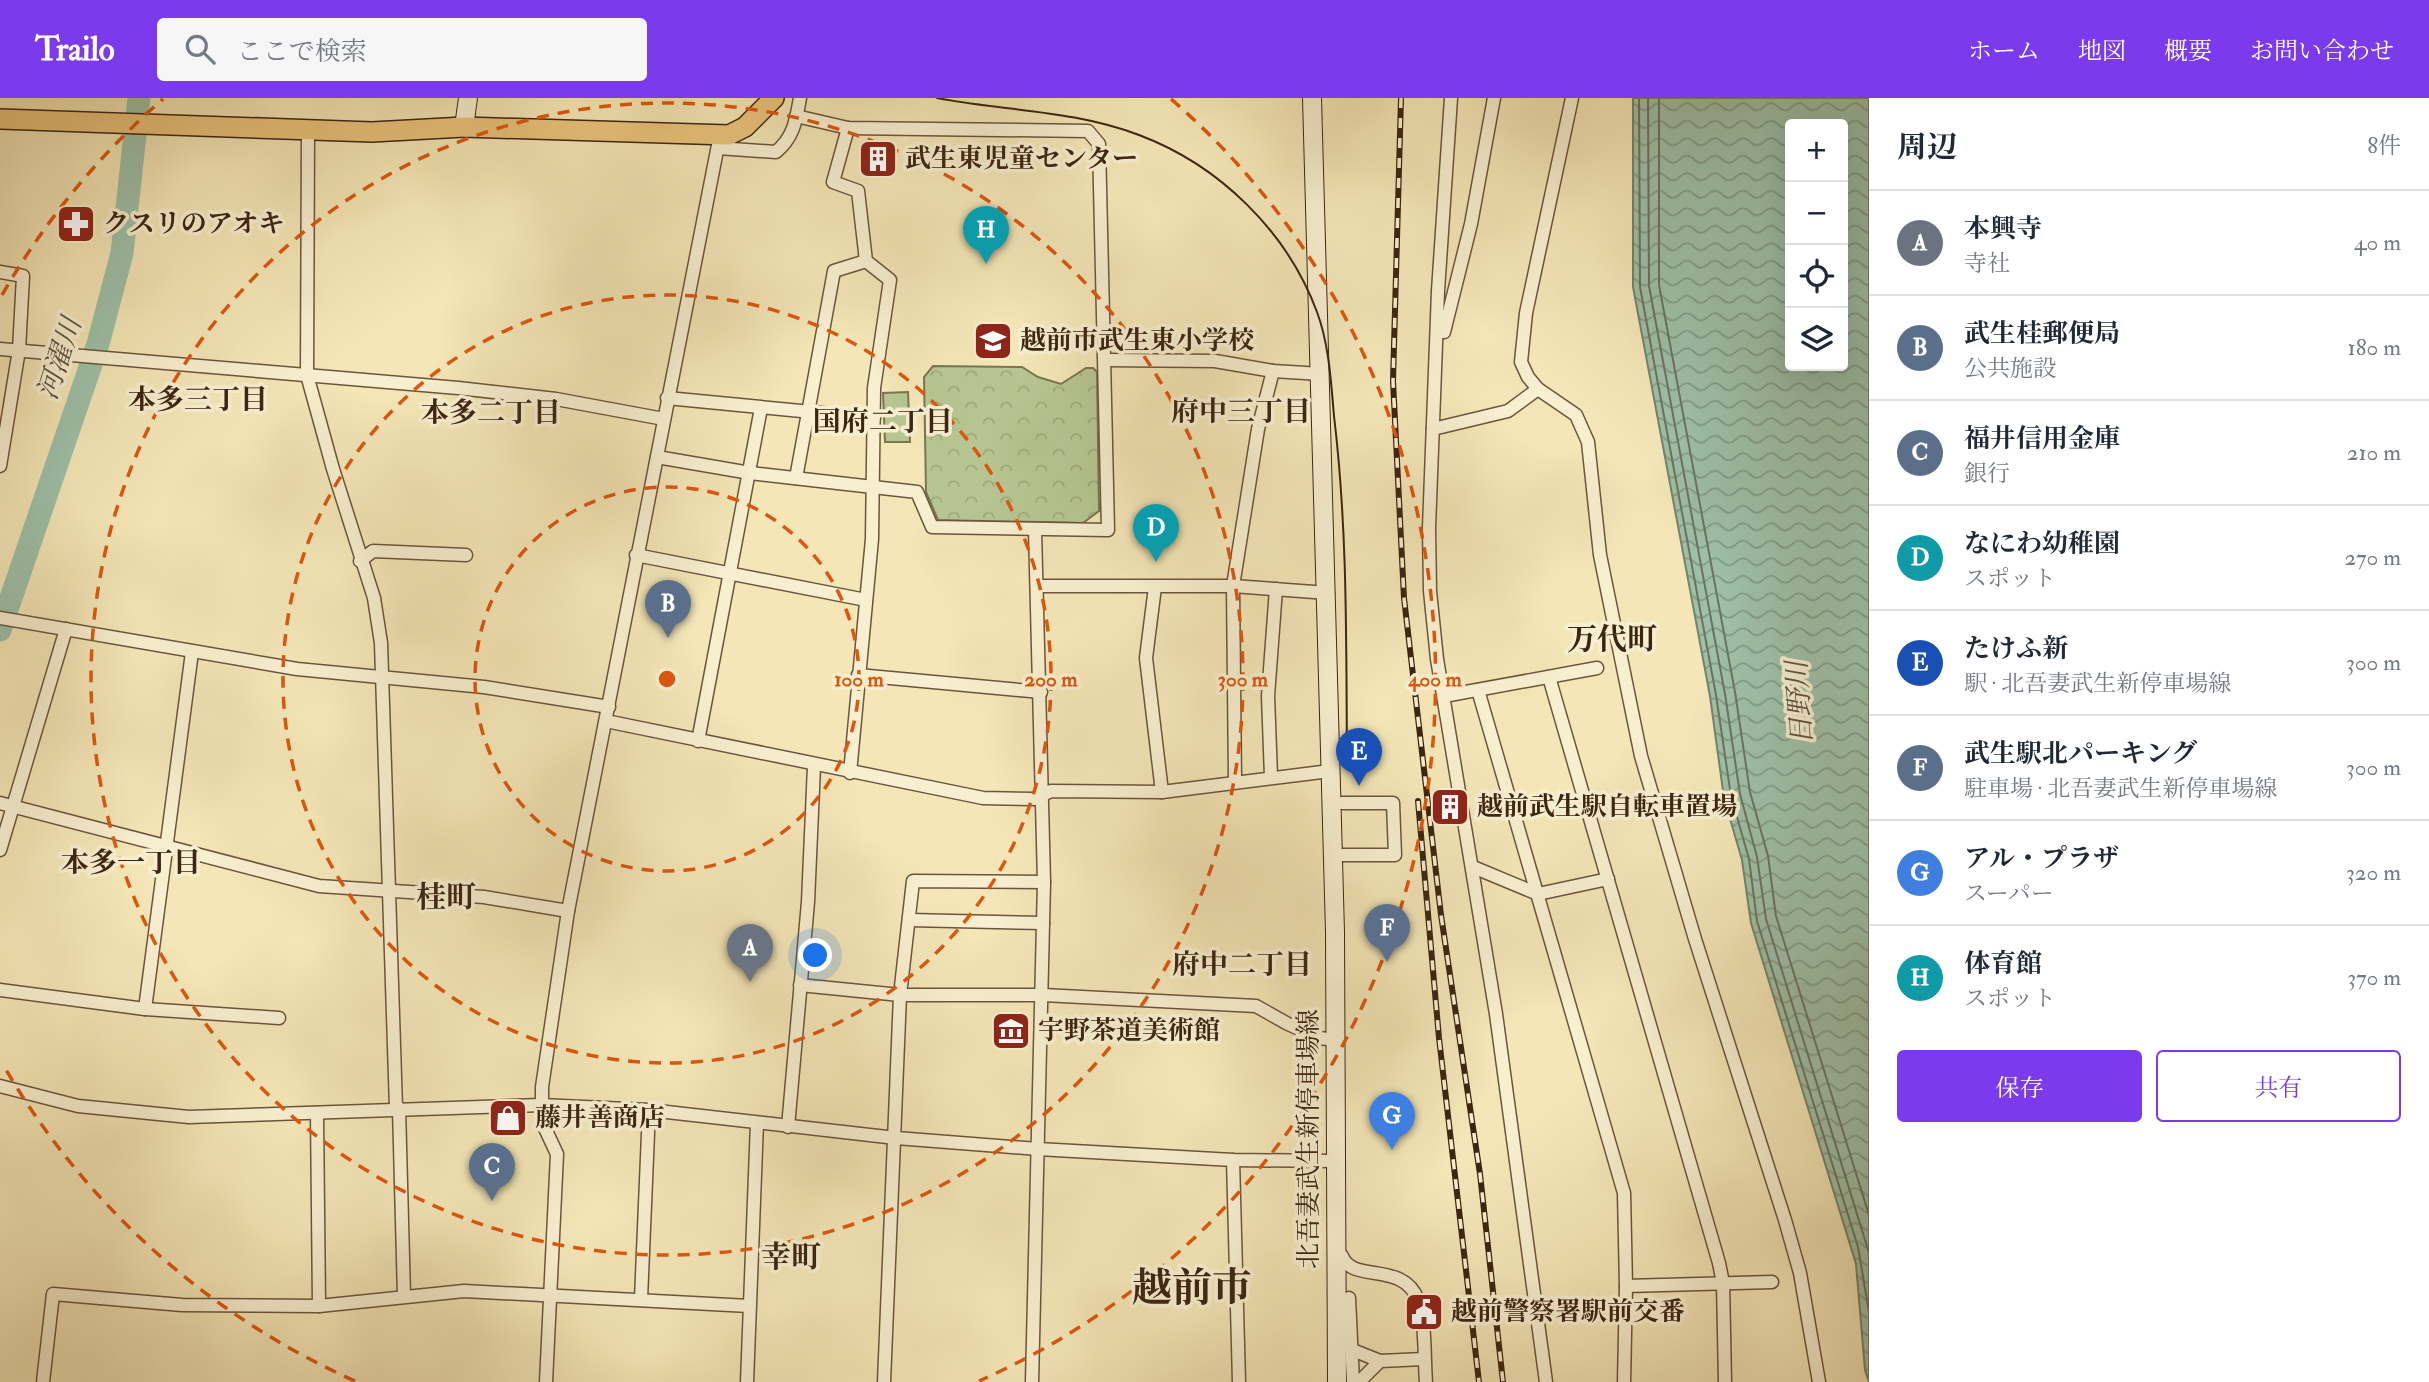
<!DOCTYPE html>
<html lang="ja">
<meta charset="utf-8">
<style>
body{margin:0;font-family:"IM FELL Double Pica","Noto Serif JP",serif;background:#f6f6f7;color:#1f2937}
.controls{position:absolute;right:21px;top:21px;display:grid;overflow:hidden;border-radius:7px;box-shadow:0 7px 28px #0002}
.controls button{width:63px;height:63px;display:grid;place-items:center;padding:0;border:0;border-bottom:2px solid #e0e1e3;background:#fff;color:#1f2937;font:35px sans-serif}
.you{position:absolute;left:816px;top:858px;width:24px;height:24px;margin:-18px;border:5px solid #fff;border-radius:50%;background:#1a73e8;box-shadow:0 0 0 10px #1a73e833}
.badge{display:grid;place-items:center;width:46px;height:46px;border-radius:50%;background:#7c3aed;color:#fff;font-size:23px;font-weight:700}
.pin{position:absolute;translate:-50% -58px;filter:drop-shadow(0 2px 4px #0008)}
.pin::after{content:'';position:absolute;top:37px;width:24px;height:21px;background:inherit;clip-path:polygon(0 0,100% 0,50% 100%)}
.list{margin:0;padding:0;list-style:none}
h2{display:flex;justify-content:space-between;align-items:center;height:91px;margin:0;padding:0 28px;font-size:30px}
h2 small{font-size:23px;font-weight:400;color:#747a83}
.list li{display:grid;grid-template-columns:46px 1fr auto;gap:21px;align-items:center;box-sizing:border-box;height:105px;padding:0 28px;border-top:2px solid #e0e1e3}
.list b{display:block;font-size:26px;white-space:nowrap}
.list p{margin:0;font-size:23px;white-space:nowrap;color:#747a83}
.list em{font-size:23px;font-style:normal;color:#747a83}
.actions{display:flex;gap:14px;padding:21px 28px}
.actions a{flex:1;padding:16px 0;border:2px solid #7c3aed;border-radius:7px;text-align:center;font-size:24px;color:#7c3aed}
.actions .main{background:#7c3aed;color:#fff}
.icon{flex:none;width:38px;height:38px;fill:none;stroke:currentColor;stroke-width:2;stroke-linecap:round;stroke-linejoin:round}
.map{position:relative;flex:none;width:1869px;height:1284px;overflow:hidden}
header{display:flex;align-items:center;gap:42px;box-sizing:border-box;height:98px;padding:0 35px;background:#7c3aed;color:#fff}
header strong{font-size:33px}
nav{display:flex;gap:38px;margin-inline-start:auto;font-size:24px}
.search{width:490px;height:63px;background:#f6f6f7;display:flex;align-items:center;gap:18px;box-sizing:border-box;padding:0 24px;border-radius:7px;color:#747a83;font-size:26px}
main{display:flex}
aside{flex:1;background:#fff}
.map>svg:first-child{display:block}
.green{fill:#b6c692;stroke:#7a7652;stroke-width:2}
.park{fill:url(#park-crowns);stroke:#7a7652;stroke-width:2}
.water{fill:url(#water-waves);stroke:#77826c;stroke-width:2;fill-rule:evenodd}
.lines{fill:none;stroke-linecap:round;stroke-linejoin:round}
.shore{stroke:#6d725e;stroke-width:2}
.river{stroke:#9dc0a8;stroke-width:23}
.street-casing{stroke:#6b553c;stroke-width:15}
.secondary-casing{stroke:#3d2513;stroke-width:20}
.primary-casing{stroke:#3d2513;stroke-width:22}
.street{stroke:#f8efd0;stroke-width:12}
.secondary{stroke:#f8efd0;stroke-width:18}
.primary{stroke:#eac37c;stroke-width:19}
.tram{stroke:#3d2513;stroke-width:2}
.rail-casing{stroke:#3d2513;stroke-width:6}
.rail{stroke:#f8efd0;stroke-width:3.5;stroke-dasharray:10;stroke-linecap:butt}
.ring{fill:none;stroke:#df560c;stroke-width:3.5;stroke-dasharray:12 9}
.labels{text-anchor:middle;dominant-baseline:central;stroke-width:7;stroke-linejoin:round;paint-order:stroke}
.poi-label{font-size:26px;font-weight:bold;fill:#3d2513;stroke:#f8efd0;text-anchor:start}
.street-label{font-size:26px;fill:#3d2513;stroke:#f8efd0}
.water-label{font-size:28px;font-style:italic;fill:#5a5440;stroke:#f8efd0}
.neighbourhood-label{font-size:28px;font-weight:bold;fill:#3d2513;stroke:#f8efd0}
.quarter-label{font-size:30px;font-weight:bold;fill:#3d2513;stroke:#f8efd0}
.town-label{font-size:40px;font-weight:bold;fill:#3d2513;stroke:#f8efd0}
.centre{fill:#df560c;stroke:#f8efd0;stroke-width:3.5}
.ring-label{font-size:21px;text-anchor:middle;font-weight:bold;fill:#df560c;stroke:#f8efd0;stroke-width:7;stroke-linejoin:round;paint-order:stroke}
</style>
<header>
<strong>Trailo</strong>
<div class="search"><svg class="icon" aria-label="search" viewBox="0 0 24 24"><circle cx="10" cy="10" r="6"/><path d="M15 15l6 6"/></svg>ここで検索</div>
<nav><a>ホーム</a><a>地図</a><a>概要</a><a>お問い合わせ</a></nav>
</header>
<main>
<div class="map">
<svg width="1869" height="1284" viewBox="0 0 1869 1284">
<defs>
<pattern id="park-crowns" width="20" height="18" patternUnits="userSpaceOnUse" patternTransform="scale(1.75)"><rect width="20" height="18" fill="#b6c692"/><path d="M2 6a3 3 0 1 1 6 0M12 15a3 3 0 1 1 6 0" fill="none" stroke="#9daa7d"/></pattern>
<pattern id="water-waves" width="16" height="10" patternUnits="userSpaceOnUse" patternTransform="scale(1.75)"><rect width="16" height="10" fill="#9dc0a8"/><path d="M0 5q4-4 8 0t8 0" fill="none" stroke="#819c88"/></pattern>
</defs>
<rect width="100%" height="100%" fill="#f4e6b7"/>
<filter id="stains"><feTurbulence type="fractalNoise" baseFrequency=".00286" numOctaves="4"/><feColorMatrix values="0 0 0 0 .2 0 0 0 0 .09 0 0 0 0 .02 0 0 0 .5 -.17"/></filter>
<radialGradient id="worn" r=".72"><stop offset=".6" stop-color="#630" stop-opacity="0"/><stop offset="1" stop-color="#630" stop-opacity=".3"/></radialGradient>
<polygon class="green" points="908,294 910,344 885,344 883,295"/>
<polygon class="park" points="933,268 1022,269 1038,279 1061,286 1086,270 1093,270 1097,274 1099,413 1083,425 938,422 926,394 924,279"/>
<path class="water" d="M 1633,0 L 1869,0 L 1869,1284 L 1865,1272 L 1856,1166 L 1751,825 L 1742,762 L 1724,700 L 1710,598 L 1633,189 ZM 1843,26 L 1843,268 L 1790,268 L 1790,26 Z"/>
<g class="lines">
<g class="shore">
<polyline points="1639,0 1640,189 1716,597 1731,698 1749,761 1757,823 1858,1149 1869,1214"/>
<polyline points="1648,0 1649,188 1725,596 1740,696 1757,759 1766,821 1869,1155"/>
<polyline points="1659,0 1659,187 1735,594 1750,694 1768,758 1776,818 1869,1117"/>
</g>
<polyline class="river" points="0,532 98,246 122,155 139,0"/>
<g class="street-casing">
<g id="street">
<polyline points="1451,0 1438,193 1429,430 1430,493 1437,561 1496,916 1546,1284"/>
<polyline points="1572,0 1526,215 1521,264 1528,279 1538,291 1576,317 1588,344 1600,457 1641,658 1695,841 1785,1122 1800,1175 1819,1284"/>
<polyline points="848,30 833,84 858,93 866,163 890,182 874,290 872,441 850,675"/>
<polyline points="308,32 307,277 333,371 374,500 381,545 396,1010"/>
<path d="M 718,50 L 776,54 C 794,39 796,22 800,0"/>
<polyline points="0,174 23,178 19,252 0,368"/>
<polyline points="1439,234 1444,234 1471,126 1494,0"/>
<polyline points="0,251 458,290 556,301 664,321"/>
<polyline points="1105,262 1215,263 1273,273 1321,276"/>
<polyline points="667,300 874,320"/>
<polyline points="1433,331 1508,313 1538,291"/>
<polyline points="657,359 750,375 917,394 932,429 1108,432 1099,46 1088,33 848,30 796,18"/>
<polyline points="796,380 834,173 866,163"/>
<polyline points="636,457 866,502"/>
<polyline points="360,463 373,453 466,457"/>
<polyline points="1037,488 1233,488 1328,495"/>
<polyline points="1155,489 1146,560 1162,694"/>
<polyline points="0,520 297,571 484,589 609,609"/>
<polyline points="858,577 1041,594"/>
<polyline points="1549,579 1719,1165 1723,1185 1725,1284"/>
<polyline points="1478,592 1624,1095 1626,1188 1624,1284"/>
<polyline points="1444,598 1597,570"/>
<polyline points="606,623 983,700 1034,701 1051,693 1162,694 1330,673"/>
<polyline points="698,643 761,310"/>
<polyline points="1271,679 1268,598 1276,491"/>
<polyline points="1235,684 1233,488 1258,331 1273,273"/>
<polyline points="0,705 319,788 484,799 568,813"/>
<polyline points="1341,705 1393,705 1395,757 1341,757"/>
<polyline points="0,752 66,531"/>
<polyline points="1473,769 1538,796 1608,781"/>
<polyline points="909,822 1043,825"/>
<polyline points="800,887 900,897 1043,897 1256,908 1288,926 1320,940 1335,942"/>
<polyline points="0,892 145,911 279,920"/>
<polyline points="145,911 192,554"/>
<polyline points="0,988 78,1008 189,1019 541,1007 649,1012 896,1040 1038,1051 1233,1062 1334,1063"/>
<polyline points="399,1010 404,1198"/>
<polyline points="317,1015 319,1208"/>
<polyline points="788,1029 808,804 814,668"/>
<polyline points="1233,1062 1239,1284"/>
<path d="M 1342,1158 C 1352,1186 1403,1162 1418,1202 C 1426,1226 1424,1259 1426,1284"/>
<polyline points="1626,1188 1772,1184"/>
<polyline points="1349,1200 1353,1284"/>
<polyline points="641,1201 649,1012"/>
<polyline points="1350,1251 1380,1263 1424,1261"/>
<polyline points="43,1284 53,1196 182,1207 319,1208 464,1193 749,1208"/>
<polyline points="546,1284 557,1056 542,1024 542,989 568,813 720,37"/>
<polyline points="747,1284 757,1025"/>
<polyline points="884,1284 900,897 913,783 1044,784"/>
<polyline points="1032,1284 1044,784 1035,432"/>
<polyline points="1359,1284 1380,1263"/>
</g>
</g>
<g class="secondary-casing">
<g id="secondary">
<polyline points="1312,0 1335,834 1337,1284"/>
<polyline points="464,29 468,0"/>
</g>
</g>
<g class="primary-casing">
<polyline id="primary" points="0,21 372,34 464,29 729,37 745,29 774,0"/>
</g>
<use href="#street" class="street"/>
<use href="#secondary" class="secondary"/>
<use href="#primary" class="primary"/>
<path class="tram" d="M 937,0 C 1004,13 1074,12 1139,37 C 1219,67 1287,133 1317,214 C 1329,246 1331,284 1334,318 C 1348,434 1346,550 1347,666"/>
<g class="rail-casing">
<g id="rail">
<polyline points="1401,0 1393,283 1404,500 1441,817 1480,1076 1503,1284"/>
<polyline points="1418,703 1439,940 1479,1284"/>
</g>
</g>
<use href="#rail" class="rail"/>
</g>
<g class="ring">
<circle cx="667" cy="581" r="192"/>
<circle cx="667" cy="581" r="384"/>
<circle cx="667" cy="581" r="576"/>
<path d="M355 1283A768 768 0 0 1 2 965M2 197A768 768 0 0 1 163 1M1171 1A768 768 0 0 1 979 1283"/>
</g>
<defs>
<g id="building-square" transform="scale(2.0125)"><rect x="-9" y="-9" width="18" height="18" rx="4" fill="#8f2418" stroke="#f8efd0"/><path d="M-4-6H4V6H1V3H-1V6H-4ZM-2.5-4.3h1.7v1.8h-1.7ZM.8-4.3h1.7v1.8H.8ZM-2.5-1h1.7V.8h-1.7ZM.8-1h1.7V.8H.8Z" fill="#fff"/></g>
<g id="pharmacy-square" transform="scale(2.0125)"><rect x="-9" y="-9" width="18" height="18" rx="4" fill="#8f2418" stroke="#f8efd0"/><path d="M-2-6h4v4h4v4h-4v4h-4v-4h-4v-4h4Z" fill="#fff"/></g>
<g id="school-square" transform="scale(2.0125)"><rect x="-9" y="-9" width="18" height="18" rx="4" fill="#8f2418" stroke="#f8efd0"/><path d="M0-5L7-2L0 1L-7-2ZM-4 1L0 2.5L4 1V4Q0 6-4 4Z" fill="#fff"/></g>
<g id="museum-square" transform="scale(2.0125)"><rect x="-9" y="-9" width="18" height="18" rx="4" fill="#8f2418" stroke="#f8efd0"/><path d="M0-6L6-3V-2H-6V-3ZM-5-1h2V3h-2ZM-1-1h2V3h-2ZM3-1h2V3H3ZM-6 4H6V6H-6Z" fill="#fff"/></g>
<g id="shop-square" transform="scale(2.0125)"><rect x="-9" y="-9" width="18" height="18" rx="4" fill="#8f2418" stroke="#f8efd0"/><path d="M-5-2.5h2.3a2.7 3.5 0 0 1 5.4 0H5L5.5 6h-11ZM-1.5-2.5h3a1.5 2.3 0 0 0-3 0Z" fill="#fff"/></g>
<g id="civic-square" transform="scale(2.0125)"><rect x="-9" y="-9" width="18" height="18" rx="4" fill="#8f2418" stroke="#f8efd0"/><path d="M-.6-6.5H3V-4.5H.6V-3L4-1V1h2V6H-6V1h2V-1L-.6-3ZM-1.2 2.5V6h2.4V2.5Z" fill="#fff"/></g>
</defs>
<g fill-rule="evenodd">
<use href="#building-square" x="878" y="61"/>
<use href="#pharmacy-square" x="76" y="126"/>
<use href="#school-square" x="993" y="243"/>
<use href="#building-square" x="1450" y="709"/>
<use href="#museum-square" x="1011" y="933"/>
<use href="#shop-square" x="508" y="1020"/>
<use href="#civic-square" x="1424" y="1214"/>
</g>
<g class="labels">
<g class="poi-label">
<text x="905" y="61">武生東児童センター</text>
<text x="103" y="126">クスリのアオキ</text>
<text x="1020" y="243">越前市武生東小学校</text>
<text x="1477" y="709">越前武生駅自転車置場</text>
<text x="1038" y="933">宇野茶道美術館</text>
<text x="535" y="1020">藤井善商店</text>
<text x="1451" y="1214">越前警察署駅前交番</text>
</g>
<g class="street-label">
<text transform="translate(1309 1041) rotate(-90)">北吾妻武生新停車場線</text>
</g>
<g class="water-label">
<text transform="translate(60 261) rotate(-72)">河濯川</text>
<text transform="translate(1800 605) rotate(-94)">日野川</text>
</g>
<g class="neighbourhood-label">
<text x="198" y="302">本多三丁目</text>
<text x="1241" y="314">府中三丁目</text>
<text x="491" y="315">本多二丁目</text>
<text x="883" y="324">国府二丁目</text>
<text x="131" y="765">本多一丁目</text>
<text x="1242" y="867">府中二丁目</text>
</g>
<g class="quarter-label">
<text x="1612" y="541">万代町</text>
<text x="446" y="799">桂町</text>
<text x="791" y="1159">幸町</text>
</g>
<g class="town-label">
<text x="1192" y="1190">越前市</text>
</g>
</g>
<circle cx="667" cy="581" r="10" class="centre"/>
<g class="ring-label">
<text x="859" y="588">100 m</text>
<text x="1051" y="588">200 m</text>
<text x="1243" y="588">300 m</text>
<text x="1435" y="588">400 m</text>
</g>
<rect width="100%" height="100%" filter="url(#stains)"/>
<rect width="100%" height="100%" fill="url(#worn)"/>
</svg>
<div class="controls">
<button>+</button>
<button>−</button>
<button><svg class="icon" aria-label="locate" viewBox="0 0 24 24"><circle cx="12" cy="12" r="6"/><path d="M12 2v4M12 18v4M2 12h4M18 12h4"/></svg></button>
<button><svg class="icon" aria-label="layers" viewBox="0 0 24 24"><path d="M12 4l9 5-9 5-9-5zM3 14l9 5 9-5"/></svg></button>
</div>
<div class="you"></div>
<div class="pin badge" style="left:750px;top:884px;background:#6b7280">A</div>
<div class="pin badge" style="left:668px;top:540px;background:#5c6f8a">B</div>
<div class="pin badge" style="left:492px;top:1103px;background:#5c6f8a">C</div>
<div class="pin badge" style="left:1156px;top:464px;background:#0f9aa8">D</div>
<div class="pin badge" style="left:1359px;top:688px;background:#1a4fb4">E</div>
<div class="pin badge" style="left:1387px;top:864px;background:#5c6f8a">F</div>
<div class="pin badge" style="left:1392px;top:1052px;background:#3f7fe0">G</div>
<div class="pin badge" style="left:986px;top:166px;background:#0f9aa8">H</div>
</div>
<aside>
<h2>周辺<small>8件</small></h2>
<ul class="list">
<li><span class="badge" style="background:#6b7280">A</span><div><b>本興寺</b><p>寺社</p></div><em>40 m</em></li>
<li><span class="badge" style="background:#5c6f8a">B</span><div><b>武生桂郵便局</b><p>公共施設</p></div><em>180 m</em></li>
<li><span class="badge" style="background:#5c6f8a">C</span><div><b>福井信用金庫</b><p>銀行</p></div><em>210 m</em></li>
<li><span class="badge" style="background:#0f9aa8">D</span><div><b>なにわ幼稚園</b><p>スポット</p></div><em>270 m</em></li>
<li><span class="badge" style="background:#1a4fb4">E</span><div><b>たけふ新</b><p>駅 · 北吾妻武生新停車場線</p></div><em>300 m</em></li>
<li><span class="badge" style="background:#5c6f8a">F</span><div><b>武生駅北パーキング</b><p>駐車場 · 北吾妻武生新停車場線</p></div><em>300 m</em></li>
<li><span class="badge" style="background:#3f7fe0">G</span><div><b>アル・プラザ</b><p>スーパー</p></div><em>320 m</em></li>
<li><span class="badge" style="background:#0f9aa8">H</span><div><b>体育館</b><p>スポット</p></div><em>370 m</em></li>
</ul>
<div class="actions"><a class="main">保存</a><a>共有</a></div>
</aside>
</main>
